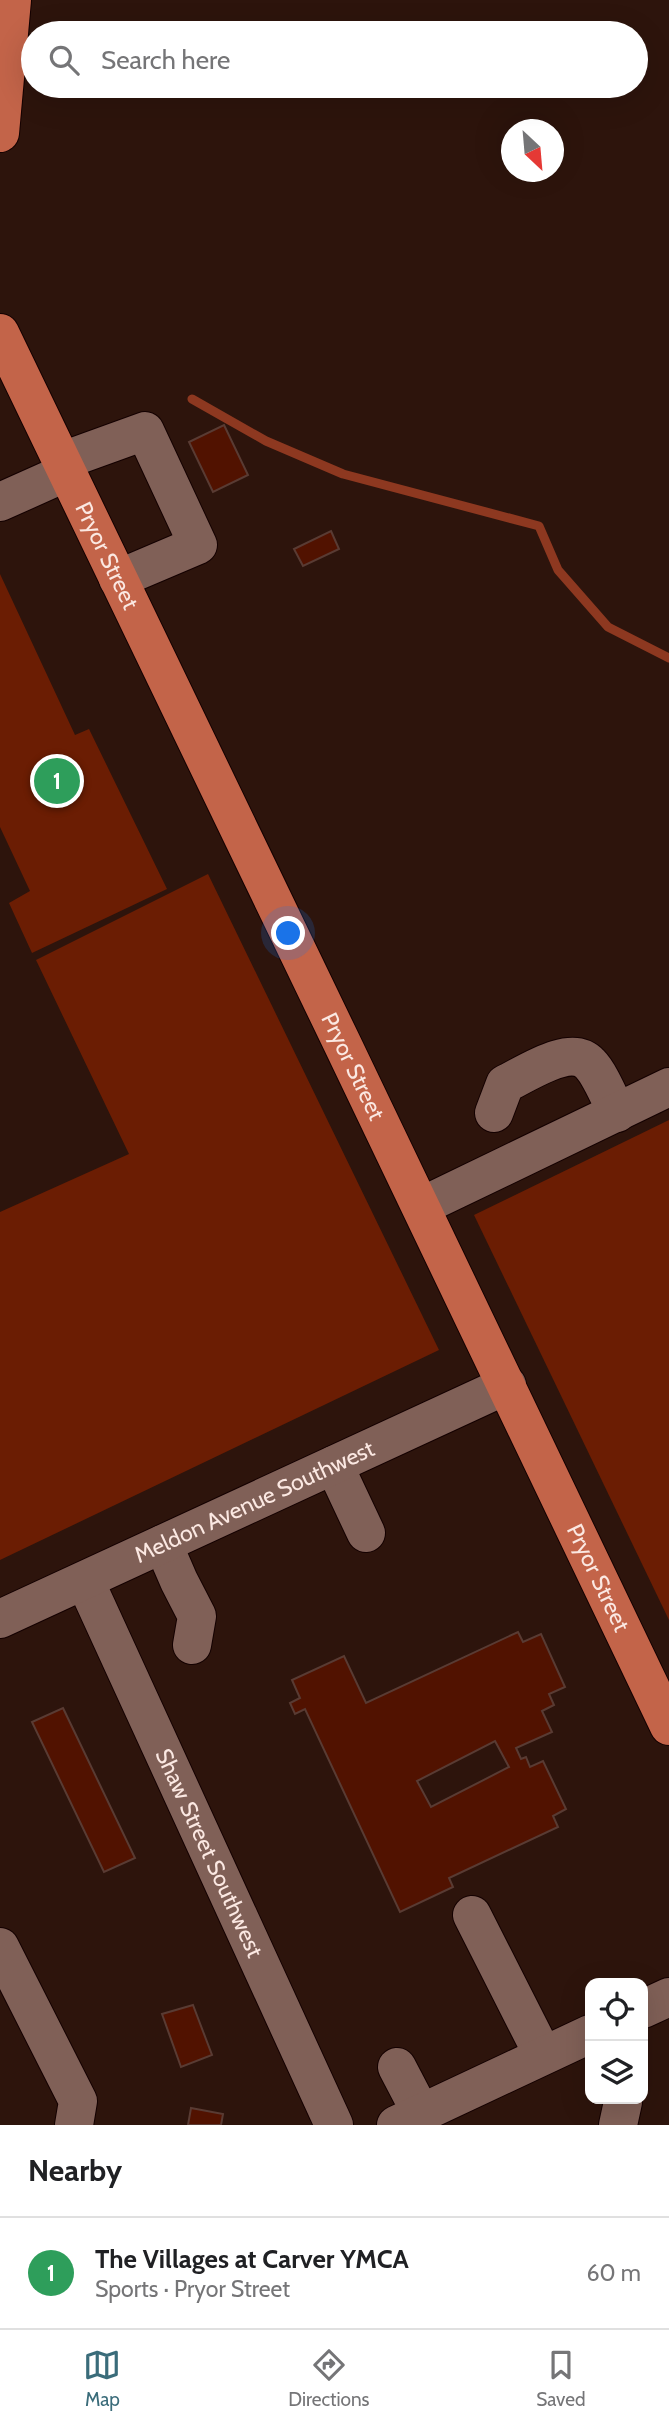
<!DOCTYPE html>
<meta charset="utf-8">
<style>
body{margin:0;font-family:Cabin,sans-serif;background:#f6f6f6;color:#202124}
.controls{position:absolute;right:21px;bottom:21px;display:grid;overflow:hidden;border-radius:14px;box-shadow:0 7px 28px #0002}
.controls button{width:63px;height:63px;display:grid;place-items:center;padding:0;border:0;border-bottom:2px solid #e0e0e0;background:#fff;color:#202124;font:35px sans-serif}
.compass{position:absolute;left:501px;top:119px;width:63px;height:63px;border-radius:50%;background:#fff;box-shadow:0 7px 28px #0002;rotate:154deg}
.you{position:absolute;left:289px;top:934px;width:24px;height:24px;margin:-18px;border:5px solid #fff;border-radius:50%;background:#1a73e8;box-shadow:0 0 0 10px #1a73e833}
.badge{display:grid;place-items:center;width:46px;height:46px;border-radius:50%;background:#3a6c7a;color:#fff;font-size:23px;font-weight:700}
.pin{position:absolute;translate:-50% -50%;border:4px solid #fff;box-shadow:0 2px 7px #0006}
.list{margin:0;padding:0;list-style:none}
h2{display:flex;justify-content:space-between;align-items:center;height:91px;margin:0;padding:0 28px;font-size:30px}
h2 small{font-size:23px;font-weight:400;color:#757577}
.list li{display:grid;grid-template-columns:46px 1fr auto;gap:21px;align-items:center;box-sizing:border-box;height:112px;padding:0 28px;border-top:2px solid #e0e0e0}
.list b{display:block;font-size:26px;white-space:nowrap}
.list p{margin:0;font-size:23px;white-space:nowrap;color:#757577}
.list em{font-size:23px;font-style:normal;color:#757577}
.icon{flex:none;width:38px;height:38px;fill:none;stroke:currentColor;stroke-width:2;stroke-linecap:round;stroke-linejoin:round}
.map{position:relative;flex:none;width:669px;height:2125px;overflow:hidden}
.search{position:absolute;background:#fff;box-shadow:0 7px 28px #0002;left:21px;right:21px;top:21px;height:77px;display:flex;align-items:center;gap:18px;box-sizing:border-box;padding:0 24px;border-radius:38px;color:#757577;font-size:26px}
.sheet{height:203px;background:#fff}
nav{display:flex;justify-content:space-around;align-items:center;box-sizing:border-box;height:98px;border-top:2px solid #e0e0e0;background:#fff;font-size:19px;color:#757577}
nav a{display:grid;justify-items:center;gap:4px}
nav .on{color:#3a6c7a}
.map>svg:first-child{display:block}
.green{fill:#6b1d03}
.lines{fill:none;stroke-linecap:round;stroke-linejoin:round}
.stream{stroke:#8d3820;stroke-width:9}
.building{fill:#511200;stroke:#593b33;stroke-width:2;fill-rule:evenodd}
.minor-casing{stroke:#140100;stroke-width:40}
.major-casing{stroke:#140100;stroke-width:40}
.minor{stroke:#806057;stroke-width:38}
.major{stroke:#c36449;stroke-width:38}
.labels{text-anchor:middle;dominant-baseline:central;stroke-width:7;stroke-linejoin:round;paint-order:stroke}
.street-label{font-size:23px;fill:#fbe8e2;stroke:#0e0402}
</style>
<div class="map">
<svg width="669" height="2125" viewBox="0 0 669 2125">
<rect width="100%" height="100%" fill="#2d140c"/>
<g class="green">
<polygon points="0,574 75,735 89,729 167,889 32,953 9,903 30,891 0,827"/>
<polygon points="208,874 439,1350 0,1560 0,1212 129,1154 36,960"/>
<polygon points="669,1120 669,1620 474,1215"/>
</g>
<g class="lines">
<polyline class="stream" points="192,399 266,441 343,474 539,526 558,570 608,627 669,658"/>
</g>
<g class="building">
<polygon points="224,425 248,475 213,492 189,442"/>
<polygon points="331,531 339,549 303,566 294,549"/>
<path d="M 518,1632 L 523,1642 L 541,1634 L 565,1687 L 549,1694 L 554,1705 L 542,1711 L 552,1732 L 516,1748 L 521,1759 L 526,1757 L 530,1767 L 543,1761 L 566,1809 L 553,1816 L 558,1827 L 449,1878 L 453,1887 L 400,1912 L 305,1709 L 295,1714 L 290,1703 L 300,1698 L 292,1680 L 344,1656 L 366,1703 ZM 495,1741 L 509,1767 L 431,1807 L 417,1781 Z"/>
<polygon points="63,1708 135,1858 104,1872 32,1722"/>
<polygon points="193,2005 212,2055 181,2067 162,2014"/>
<polygon points="191,2108 223,2114 221,2125 188,2125"/>
</g>
<g class="lines">
<g class="minor-casing">
<g id="minor">
<polyline points="62,461 145,431 198,545 118,579"/>
<polyline points="0,502 67,472"/>
<path d="M 494,1113 L 505,1084 C 526,1074 571,1043 590,1064 C 600,1074 610,1099 617,1113"/>
<polyline points="422,1206 669,1087"/>
<polyline points="334,1465 366,1533"/>
<polyline points="163,1544 179,1581 197,1616 192,1645"/>
<path id="s1" d="M 85,1581 L 334,2125"/>
<path id="s2" d="M 0,1619 L 507,1385"/>
<polyline points="472,1915 543,2055"/>
<polyline points="0,1947 78,2101 74,2125"/>
<polyline points="643,2009 669,1997"/>
<polyline points="397,2067 421,2113"/>
<polyline points="396,2125 590,2034"/>
<polyline points="618,2125 623,2102 622,2099"/>
</g>
</g>
<g class="major-casing">
<g id="major">
<polyline points="0,133 12,0"/>
<path id="s3" d="M 0,333 C 223,797 448,1261 669,1726"/>
</g>
</g>
<use href="#minor" class="minor"/>
<use href="#major" class="major"/>
</g>
<g class="labels">
<g class="street-label">
<text stroke="none"><textPath href="#s3" startOffset="247">Pryor Street</textPath></text>
<text stroke="none"><textPath href="#s3" startOffset="814">Pryor Street</textPath></text>
<text stroke="none"><textPath href="#s2" startOffset="280">Meldon Avenue Southwest</textPath></text>
<text stroke="none"><textPath href="#s3" startOffset="1381">Pryor Street</textPath></text>
<text stroke="none"><textPath href="#s1" startOffset="299">Shaw Street Southwest</textPath></text>
</g>
</g>
</svg>
<div class="controls">
<button><svg class="icon" aria-label="locate" viewBox="0 0 24 24"><circle cx="12" cy="12" r="6"/><path d="M12 2v4M12 18v4M2 12h4M18 12h4"/></svg></button>
<button><svg class="icon" aria-label="layers" viewBox="0 0 24 24"><path d="M12 4l9 5-9 5-9-5zM3 14l9 5 9-5"/></svg></button>
</div>
<svg class="compass" viewBox="-18 -18 36 36"><path d="M0-13l5 13h-10z" fill="#e53935"/><path d="M0 13l5-13h-10z" fill="#757577"/></svg>
<div class="you"></div>
<div class="pin badge" style="left:57px;top:781px;background:#2e9e5b">1</div>
<div class="search"><svg class="icon" aria-label="search" viewBox="0 0 24 24"><circle cx="10" cy="10" r="6"/><path d="M15 15l6 6"/></svg>Search here</div>
</div>
<section class="sheet">
<h2>Nearby<small></small></h2>
<ul class="list">
<li><span class="badge" style="background:#2e9e5b">1</span><div><b>The Villages at Carver YMCA</b><p>Sports · Pryor Street</p></div><em>60 m</em></li>
</ul>
</section>
<nav>
<a class="on"><svg class="icon" aria-label="map" viewBox="0 0 24 24"><path d="M3 6l6-2 6 2 6-2v14l-6 2-6-2-6 2zM9 4v14M15 6v14"/></svg>Map</a>
<a><svg class="icon" aria-label="directions" viewBox="0 0 24 24"><path d="M12 3l9 9-9 9-9-9zM9 14v-3h6M13 9l2 2-2 2"/></svg>Directions</a>
<a><svg class="icon" aria-label="saved" viewBox="0 0 24 24"><path d="M7 4h10v16l-5-4-5 4z"/></svg>Saved</a>
</nav>
